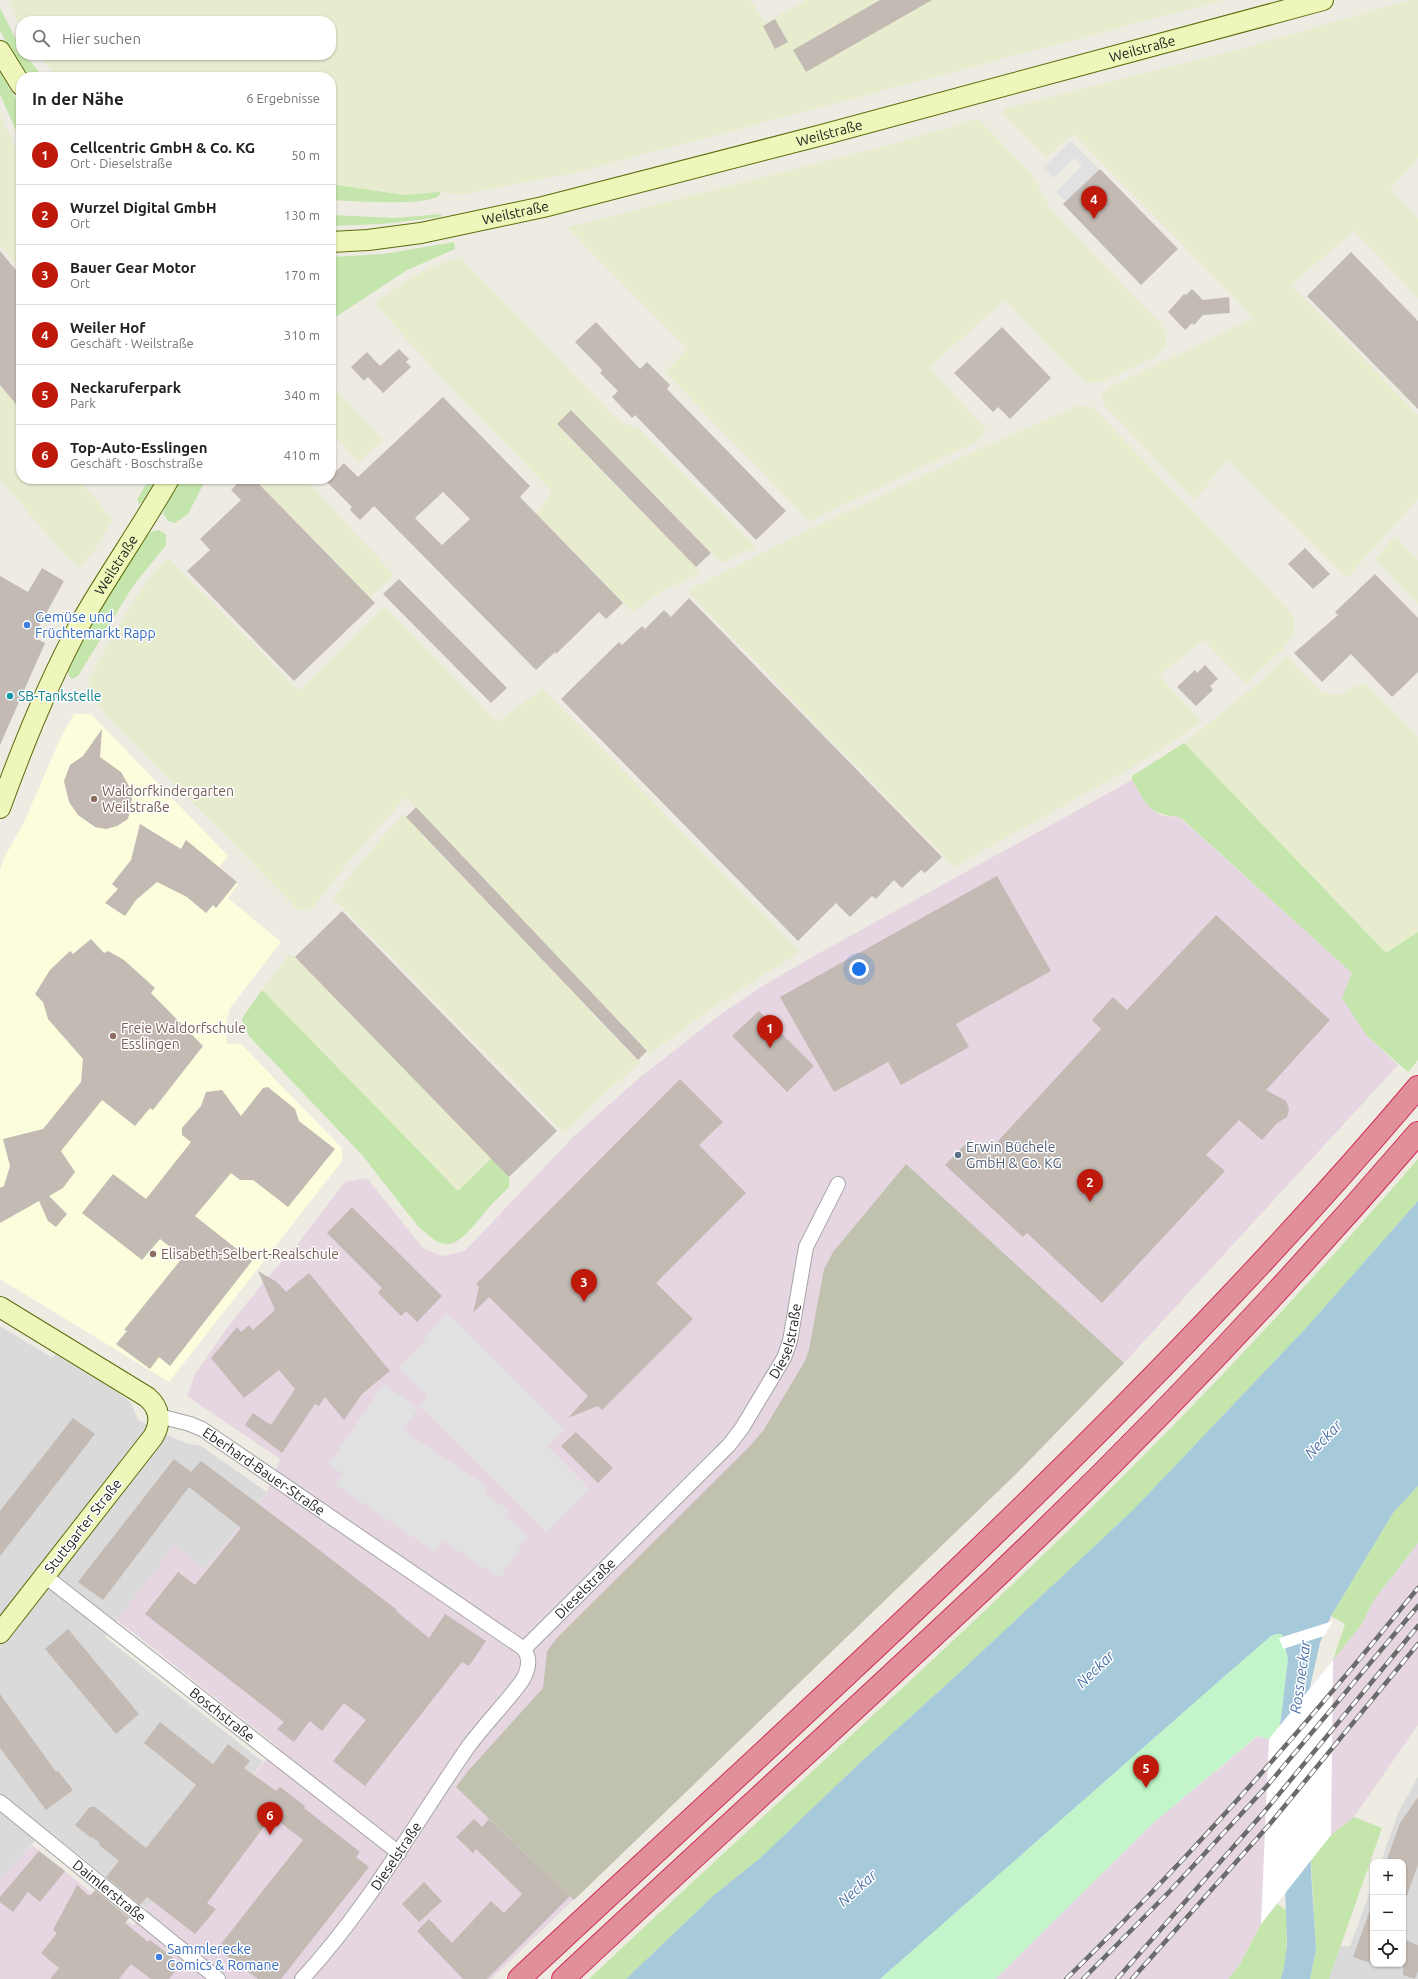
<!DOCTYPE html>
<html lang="de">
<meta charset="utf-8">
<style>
body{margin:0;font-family:Ubuntu,sans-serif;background:#f6f6f6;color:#202124}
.controls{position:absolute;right:12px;bottom:12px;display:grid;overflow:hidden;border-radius:8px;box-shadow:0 1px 3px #0004}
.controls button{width:36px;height:36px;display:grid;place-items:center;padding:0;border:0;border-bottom:1px solid #e0e0e0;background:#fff;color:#202124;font:20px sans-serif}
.you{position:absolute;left:859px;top:969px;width:14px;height:14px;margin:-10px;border:3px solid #fff;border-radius:50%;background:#1a73e8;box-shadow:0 0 0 6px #1a73e833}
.badge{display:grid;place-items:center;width:26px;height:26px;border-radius:50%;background:#bf190b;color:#fff;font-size:13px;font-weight:700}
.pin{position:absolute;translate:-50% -33px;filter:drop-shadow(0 1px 2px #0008)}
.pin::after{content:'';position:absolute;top:21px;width:14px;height:12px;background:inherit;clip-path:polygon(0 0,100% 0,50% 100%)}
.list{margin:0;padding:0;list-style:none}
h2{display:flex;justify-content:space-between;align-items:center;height:52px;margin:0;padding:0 16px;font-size:17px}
h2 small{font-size:13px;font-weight:400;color:#757577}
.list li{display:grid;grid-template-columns:26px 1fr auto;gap:12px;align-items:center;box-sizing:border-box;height:60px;padding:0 16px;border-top:1px solid #e0e0e0}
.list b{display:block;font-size:15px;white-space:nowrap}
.list p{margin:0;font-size:13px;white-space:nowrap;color:#757577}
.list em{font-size:13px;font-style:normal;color:#757577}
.icon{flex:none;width:22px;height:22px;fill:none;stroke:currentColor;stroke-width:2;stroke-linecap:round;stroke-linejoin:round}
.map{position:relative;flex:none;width:1418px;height:1979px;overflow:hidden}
.search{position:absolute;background:#fff;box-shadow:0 1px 3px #0004;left:16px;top:16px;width:320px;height:44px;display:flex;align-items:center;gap:10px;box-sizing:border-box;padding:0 14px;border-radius:16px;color:#757577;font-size:15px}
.panel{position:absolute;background:#fff;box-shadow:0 1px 3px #0004;left:16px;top:72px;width:320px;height:412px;border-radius:16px}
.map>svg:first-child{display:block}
.residential{fill:#dbdada}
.industrial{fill:#e6d6e2}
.education{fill:#fbfddd}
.construction{fill:#c0c2af}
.farmland{fill:#e7eccf}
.grass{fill:#c4e5ac}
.park{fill:#c2f6ca}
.parking{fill:#e1e1e1}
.water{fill:#a6cad9}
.pier{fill:#fff}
.building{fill:#c2bab3;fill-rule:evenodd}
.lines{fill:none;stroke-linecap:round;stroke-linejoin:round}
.street-casing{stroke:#a4a4a4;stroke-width:16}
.secondary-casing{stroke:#5b6d0b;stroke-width:22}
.highway-casing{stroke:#cf2d58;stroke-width:24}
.street{stroke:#fff;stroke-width:14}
.secondary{stroke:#eef6ba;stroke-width:20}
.highway{stroke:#e18f98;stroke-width:22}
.rail-casing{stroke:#6b6b6b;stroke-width:4.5}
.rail{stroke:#fff;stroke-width:3;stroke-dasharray:9;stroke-linecap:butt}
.shop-dot{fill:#3f7fe0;stroke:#fff;stroke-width:1.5}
.culture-dot{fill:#0f9aa8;stroke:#fff;stroke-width:1.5}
.education-dot{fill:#8d6e63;stroke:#fff;stroke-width:1.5}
.service-dot{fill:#5c6f8a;stroke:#fff;stroke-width:1.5}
.labels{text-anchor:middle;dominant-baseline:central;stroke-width:3;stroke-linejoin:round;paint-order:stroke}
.street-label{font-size:14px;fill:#1d1d1d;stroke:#fff}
.shop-label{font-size:14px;fill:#366cbe;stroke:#fff;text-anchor:start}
.culture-label{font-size:14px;fill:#0d838f;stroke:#fff;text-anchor:start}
.education-label{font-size:14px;fill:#785e54;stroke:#fff;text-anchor:start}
.service-label{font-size:14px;fill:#4e5e75;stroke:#fff;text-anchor:start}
.water-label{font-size:15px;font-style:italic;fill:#4f74a7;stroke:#fff}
</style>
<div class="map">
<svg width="1418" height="1979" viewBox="0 0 1418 1979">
<rect width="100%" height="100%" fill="#eeebe3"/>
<g class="residential">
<polygon points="0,1326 51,1357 56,1355 116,1391 131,1403 138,1420 185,1443 201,1446 267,1492 205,1569 174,1546 105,1637 263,1762 147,1909 46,1829 0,1879"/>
<polygon points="1418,1777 1418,1979 1329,1979 1340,1947 1350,1946 1373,1884 1373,1964 1403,1964 1403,1862 1381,1862 1398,1813"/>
</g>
<g class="industrial">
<polygon points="1132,780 1149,807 1162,816 1179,817 1352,973 1367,1036 1398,1065 1124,1363 1017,1473 491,1979 0,1979 0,1879 32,1845 133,1926 277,1746 117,1620 174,1545 205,1569 267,1492 280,1459 187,1396 195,1374 230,1324 268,1277 296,1246 345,1182 367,1178 423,1248 442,1256 465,1251 573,1137 638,1079 721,1014 761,987 814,956"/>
<polygon points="1418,1543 1418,1725 1354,1817 1331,1835 1261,1924 1239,1966 1228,1979 995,1979 1154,1822 1258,1736 1269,1739 1362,1624 1373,1601"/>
</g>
<polygon class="education" points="74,714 91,714 228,856 219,867 238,884 228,898 281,942 230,1008 225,1028 227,1044 241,1044 342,1148 342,1161 169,1382 0,1279 0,870 4,858 24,822 61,737"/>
<polygon class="construction" points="906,1164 1124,1363 1017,1473 574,1900 456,1787 468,1771 543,1688 547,1651 557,1638 749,1447 763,1431 805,1361 809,1349 824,1269 833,1252"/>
<g class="farmland">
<polygon points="8,0 751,0 765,23 806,0 1224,0 574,173 460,195 440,192 404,195 331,184 331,77 57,77 39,55 331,55 331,21 21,21 21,28"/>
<polygon points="1409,0 1418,0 1418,158 1390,190 1418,218 1418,298 1354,231 1291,285 1418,415 1418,499 1347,578 1227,459 1195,501 1104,405 1101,396 1108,388 1254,318 1074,134 1046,157 1002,113 1004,109 1258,44"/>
<polygon points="0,114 21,160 21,267 19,268 0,244"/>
<polygon points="977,119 980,120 1032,174 1051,210 1160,323 1166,333 1166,345 1158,355 1103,382 1088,383 1074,372 1005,300 929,368 986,429 978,441 809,521 665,372 687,349 567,227 882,147"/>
<polygon points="460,257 620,422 641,430 756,547 722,563 571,410 557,425 696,567 698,574 661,592 633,612 623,603 537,514 551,491 437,373 374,303 409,279 430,268"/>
<polygon points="0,385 21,410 21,479 79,479 113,520 93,553 80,567 69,560 0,479"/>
<polygon points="331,385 383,440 359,462 331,433"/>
<polygon points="1077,406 1089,406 1094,409 1288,609 1293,617 1295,629 1293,636 1282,650 1246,684 1204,640 1159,675 1201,721 1182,736 1129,769 954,867 687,591 806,531 986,446"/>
<polygon points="254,479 305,479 394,575 370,598"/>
<polygon points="1395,536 1418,560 1418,604 1375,559"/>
<polygon points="168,557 299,691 385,606 497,722 543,689 800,952 716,1005 650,1054 406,797 349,861 315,906 306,911 297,909 105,714 89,692 89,680 104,651 134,600 150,577"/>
<polygon points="1287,656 1321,692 1339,695 1364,683 1418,737 1418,932 1386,953 1184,743 1265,678"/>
<polygon points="403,814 640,1063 598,1099 564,1133 333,898 363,859"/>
<polygon points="289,954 295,957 492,1158 458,1191 262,990"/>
</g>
<g class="grass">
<polygon points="0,8 21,49 21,55 25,55 43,77 27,77 0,31"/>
<polygon points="0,71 21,108 21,142 0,94"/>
<path d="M 331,184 L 404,195 L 440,192 L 440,194 C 434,207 348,201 331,200 Z"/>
<polygon points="441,214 441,217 383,224 331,226 331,215 396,218"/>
<polygon points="454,242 455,249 407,270 331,320 331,257 383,254"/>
<polygon points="149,479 156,479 143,502 139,504 137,500"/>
<polygon points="182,479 206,479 188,514 175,523 168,521 163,513 166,505"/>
<polygon points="158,530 164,533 166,535 166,545 133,586 78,676 72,679 69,677 68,671 89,629 143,540 151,532"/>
<path d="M 1184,743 L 1386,953 L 1418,932 L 1418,1060 L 1408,1072 L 1367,1036 L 1342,998 L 1352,973 L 1180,817 C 1147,814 1148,806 1132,780 L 1132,776 Z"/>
<path d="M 262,990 L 458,1191 L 492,1158 L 509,1177 L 509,1187 C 499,1197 489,1206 481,1217 C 456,1246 448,1256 417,1225 L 362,1155 L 249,1036 L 242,1020 L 243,1017 Z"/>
<path d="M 1418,1159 L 1418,1201 L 1305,1329 L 1133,1510 L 959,1673 L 864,1759 L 759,1859 L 714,1895 L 626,1979 L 589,1979 C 741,1835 897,1696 1047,1551 C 1177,1426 1300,1295 1418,1159 Z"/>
<polygon points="1418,1486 1418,1543 1373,1601 1362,1624 1333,1660 1345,1624 1331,1616 1393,1513"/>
<polygon points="1354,1817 1382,1828 1329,1979 1310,1979 1316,1950 1311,1860 1331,1835"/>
<path d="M 1277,1904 L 1286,1910 C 1287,1934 1288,1956 1281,1979 L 1228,1979 L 1239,1966 L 1261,1924 Z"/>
</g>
<polygon class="park" points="1277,1634 1282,1634 1288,1659 1280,1726 1269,1739 1257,1736 1154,1822 995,1979 880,1979 1227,1674 1271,1636"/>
<g class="parking">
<polygon points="1071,141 1099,170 1066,202 1056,192 1082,165 1075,158 1053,178 1043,168"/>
<polygon points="446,1313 564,1430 547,1446 589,1489 546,1532 419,1406 428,1396 398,1367 419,1347 435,1326"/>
<polygon points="383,1384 418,1408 403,1430 488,1487 484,1493 508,1510 505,1516 518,1525 517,1527 528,1535 500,1578 443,1541 435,1552 335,1484 342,1473 329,1464"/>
</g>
<polygon class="water" points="1418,1201 1418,1486 1393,1513 1331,1616 1320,1643 1310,1687 1311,1871 1316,1950 1310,1979 1281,1979 1284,1967 1287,1944 1280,1726 1288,1659 1282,1634 1277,1634 1271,1636 1227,1674 880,1979 626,1979 714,1895 759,1859 864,1759 959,1673 1133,1510 1305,1329"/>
<g class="pier">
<polygon points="1333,1621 1324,1636 1283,1649 1279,1638"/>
<polygon points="1333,1660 1331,1835 1261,1924 1269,1739"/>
</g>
<g class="building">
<polygon points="880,0 932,0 806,72 793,50"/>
<polygon points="775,19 788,42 775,49 763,26"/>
<polygon points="1100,169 1178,249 1141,285 1063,204"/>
<polygon points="0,251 21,276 21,410 0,385"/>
<polygon points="1351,252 1418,321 1418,409 1307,296"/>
<polygon points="1192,289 1203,300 1229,297 1230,313 1203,315 1194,325 1192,323 1185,330 1168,312 1184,294 1186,295"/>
<polygon points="596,322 640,369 647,362 670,385 667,389 786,511 756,540 635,415 632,418 612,397 618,391 600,373 602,370 575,342"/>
<polygon points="1002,327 1051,378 1010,419 998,407 993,412 954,373"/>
<polygon points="399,349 409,359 406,362 411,367 383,393 368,377 364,381 351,367 367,352 380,366"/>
<path d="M 443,397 L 530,486 L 520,497 L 623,603 L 606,619 L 599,612 L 556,654 L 555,652 L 536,670 L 374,506 L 360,520 L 350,510 L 352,507 L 326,481 L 331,479 L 331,476 L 344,463 L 358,477 ZM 443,492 L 470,519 L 442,545 L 415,518 Z"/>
<polygon points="571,410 711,553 696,567 557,424"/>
<polygon points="242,479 254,479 375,603 294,681 187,571 210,550 200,539 241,500 231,490"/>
<polygon points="1305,548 1330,574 1313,589 1288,564"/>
<polygon points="42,568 64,581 33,637 45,643 0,745 0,576 28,592"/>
<polygon points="1375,574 1418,618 1418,672 1392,697 1351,654 1322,682 1294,653 1338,615 1335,612"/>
<polygon points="399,579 507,688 491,703 383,594"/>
<polygon points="689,598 942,857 925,873 921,870 902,888 894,880 876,899 872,896 850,917 836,903 798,941 561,699 619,642 622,645 642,626 645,629 664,610 671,617"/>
<polygon points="1205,665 1218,679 1210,686 1213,690 1196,706 1177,687 1195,670 1197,673"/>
<polygon points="102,729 100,757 121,772 129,786 132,799 128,819 117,826 106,829 95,827 78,815 69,802 64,781 70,765 83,756"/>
<polygon points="416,807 647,1051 638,1060 406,817"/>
<polygon points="140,824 181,849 186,840 237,882 216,908 213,905 206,913 187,897 157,882 136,900 125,916 105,903 118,889 112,884 131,860"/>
<polygon points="997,876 1051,971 956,1024 969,1047 901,1085 888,1062 834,1092 780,997"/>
<polygon points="342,911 557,1131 509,1177 295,957"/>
<polygon points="1216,915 1330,1020 1266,1090 1286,1101 1289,1109 1287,1117 1277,1123 1262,1140 1239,1120 1206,1155 1225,1171 1102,1303 1027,1233 1023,1237 945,1165 970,1139 986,1154 1101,1029 1092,1020 1113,997 1127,1010"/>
<polygon points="91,939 104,953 108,951 124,960 155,988 151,993 203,1046 153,1110 150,1108 135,1126 102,1100 61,1151 75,1172 63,1188 49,1196 67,1214 56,1227 48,1221 39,1201 0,1223 0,1188 4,1186 10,1166 3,1139 43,1129 81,1082 83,1059 48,1019 43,1002 35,994 50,970 70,951 73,954"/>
<polygon points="759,1011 814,1066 787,1092 732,1036"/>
<polygon points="680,1079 723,1122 699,1145 746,1193 656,1283 693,1319 602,1410 598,1406 568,1418 588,1396 489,1297 473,1313 479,1287 476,1284"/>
<polygon points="268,1087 295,1109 299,1121 335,1149 288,1207 253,1180 240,1180 231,1173 195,1216 252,1261 170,1366 159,1357 150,1369 116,1344 127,1331 124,1330 183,1257 160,1239 142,1260 82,1213 113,1174 146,1199 191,1142 182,1135 182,1128 201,1106 206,1092 222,1090 241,1116 263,1088"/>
<polygon points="352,1207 442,1296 417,1322 406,1311 401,1316 378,1293 382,1288 327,1233"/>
<polygon points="258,1271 277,1282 286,1292 309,1273 390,1371 362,1394 344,1420 325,1397 319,1406 315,1404 282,1453 245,1425 253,1413 271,1425 295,1389 279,1370 244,1398 211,1358 237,1327 241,1332 249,1325 253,1330 275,1310"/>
<polygon points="73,1418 95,1434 0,1556 0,1511"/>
<polygon points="576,1432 613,1468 598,1483 561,1446"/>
<polygon points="174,1459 191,1472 201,1461 305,1539 397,1610 396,1611 429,1638 445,1614 486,1641 469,1666 462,1662 365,1786 333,1761 366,1720 344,1703 322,1731 310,1721 294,1742 277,1729 284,1722 145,1614 178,1572 195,1585 241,1528 189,1487 103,1600 78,1582"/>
<polygon points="68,1629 139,1714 116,1734 45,1649"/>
<polygon points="0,1694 56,1772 58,1771 73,1790 46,1810 0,1748"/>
<polygon points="160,1722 213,1764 228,1744 250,1761 244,1768 276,1791 280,1787 305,1806 304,1808 360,1852 356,1857 369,1867 281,1979 258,1979 217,1949 303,1840 272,1816 207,1903 216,1909 195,1934 147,1897 140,1905 106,1877 119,1861 99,1845 100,1843 92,1837 91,1838 75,1825 90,1807 95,1807 146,1848 196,1785 144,1743"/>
<polygon points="1418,1797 1418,1865 1405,1901 1403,1901 1403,1862 1386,1862 1400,1823"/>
<polygon points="474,1819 482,1827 489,1819 570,1896 487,1979 463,1979 417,1931 429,1919 452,1943 491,1901 504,1913 522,1894 476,1849 473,1853 456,1837"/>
<polygon points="39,1851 65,1871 40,1902 28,1892 13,1912 0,1902 0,1897"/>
<polygon points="424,1882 442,1901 419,1922 402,1904"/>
<polygon points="77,1885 88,1895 91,1895 95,1890 129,1918 125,1923 148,1942 150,1940 181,1964 169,1979 151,1979 131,1964 119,1979 50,1979 59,1968 41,1953 57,1933 53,1930"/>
<polygon points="1371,1907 1373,1907 1373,1964 1353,1957"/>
<polygon points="1403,1939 1418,1945 1418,1971 1415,1979 1403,1975"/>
</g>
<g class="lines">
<g class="street-casing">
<g id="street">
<path id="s1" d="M 159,1416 L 190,1424 L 202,1429 L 524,1649 C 531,1659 528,1671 522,1681 C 505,1704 485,1724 468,1747 C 414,1825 367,1909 302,1979"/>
<path id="s2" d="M 45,1576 L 399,1853"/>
<path id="s3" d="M 524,1649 L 729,1445 L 742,1428 L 784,1358 L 790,1341 L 806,1247 L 838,1184"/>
<path id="s4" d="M 0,1802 L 218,1979"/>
</g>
</g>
<g class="secondary-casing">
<g id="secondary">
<polyline points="0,51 21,85"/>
<path id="s5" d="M 331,242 L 368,240 L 421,233 L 543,207 L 822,135 L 1323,0"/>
<path id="s6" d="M 0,808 C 23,745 48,682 80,624 C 108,575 141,528 169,479"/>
<path d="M 0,1307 L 147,1397 C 160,1408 162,1422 153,1437 L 0,1633"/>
</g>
</g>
<g class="highway-casing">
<g id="highway">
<path d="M 519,1979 C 828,1691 1145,1410 1418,1087"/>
<path d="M 563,1979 C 706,1845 851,1714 993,1580 C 1142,1438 1284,1289 1418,1133"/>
</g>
</g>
<use href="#street" class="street"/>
<use href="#secondary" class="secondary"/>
<use href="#highway" class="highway"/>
<g class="rail-casing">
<g id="rail">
<path d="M 1066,1979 C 1192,1856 1307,1725 1418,1588"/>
<polyline points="1083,1979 1171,1890 1267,1786 1418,1606"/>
<polyline points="1117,1979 1265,1811 1418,1626"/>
<polyline points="1132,1979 1269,1825 1418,1644"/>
</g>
</g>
<use href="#rail" class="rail"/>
</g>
<g class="shop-dot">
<circle cx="27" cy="625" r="4"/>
<circle cx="159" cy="1957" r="4"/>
</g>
<circle class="culture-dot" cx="10" cy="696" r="4"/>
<g class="education-dot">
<circle cx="94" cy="799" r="4"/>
<circle cx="113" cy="1036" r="4"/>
<circle cx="153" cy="1254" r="4"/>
</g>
<circle class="service-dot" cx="958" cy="1155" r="4"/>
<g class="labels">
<g class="street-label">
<text stroke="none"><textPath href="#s5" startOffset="835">Weilstraße</textPath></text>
<text stroke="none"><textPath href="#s5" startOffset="511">Weilstraße</textPath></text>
<text stroke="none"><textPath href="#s5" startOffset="187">Weilstraße</textPath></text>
<text stroke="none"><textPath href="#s6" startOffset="270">Weilstraße</textPath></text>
<text stroke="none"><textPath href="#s3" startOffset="409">Dieselstraße</textPath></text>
<text stroke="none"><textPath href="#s1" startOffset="120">Eberhard-Bauer-Straße</textPath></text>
<text transform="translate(83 1526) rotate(-52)">Stuttgarter Straße</text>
<text stroke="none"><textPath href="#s3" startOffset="86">Dieselstraße</textPath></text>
<text stroke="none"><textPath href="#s2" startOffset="225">Boschstraße</textPath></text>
<text transform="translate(396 1856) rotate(-56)">Dieselstraße</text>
<text stroke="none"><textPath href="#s4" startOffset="141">Daimlerstraße</textPath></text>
</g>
<g class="shop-label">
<text x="35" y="617">Gemüse und<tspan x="35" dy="16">Früchtemarkt Rapp</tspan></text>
<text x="167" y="1949">Sammlerecke<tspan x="167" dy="16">Comics &amp; Romane</tspan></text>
</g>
<g class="culture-label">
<text x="18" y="696">SB-Tankstelle</text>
</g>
<g class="education-label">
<text x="102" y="791">Waldorfkindergarten<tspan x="102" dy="16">Weilstraße</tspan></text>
<text x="121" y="1028">Freie Waldorfschule<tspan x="121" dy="16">Esslingen</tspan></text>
<text x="161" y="1254">Elisabeth-Selbert-Realschule</text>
</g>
<g class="service-label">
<text x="966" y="1147">Erwin Büchele<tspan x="966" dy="16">GmbH &amp; Co. KG</tspan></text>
</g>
<g class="water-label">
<text transform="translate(1323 1439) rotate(-46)">Neckar</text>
<text transform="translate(1095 1669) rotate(-44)">Neckar</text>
<text transform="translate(1300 1677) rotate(-82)">Rossneckar</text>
<text transform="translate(857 1888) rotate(-42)">Neckar</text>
</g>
</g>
</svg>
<div class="controls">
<button>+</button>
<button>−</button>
<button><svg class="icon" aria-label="locate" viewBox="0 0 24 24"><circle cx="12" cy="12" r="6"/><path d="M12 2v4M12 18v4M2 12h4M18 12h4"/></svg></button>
</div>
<div class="you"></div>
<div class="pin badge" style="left:770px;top:1048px">1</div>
<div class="pin badge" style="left:1090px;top:1202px">2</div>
<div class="pin badge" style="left:584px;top:1302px">3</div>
<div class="pin badge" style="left:1094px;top:219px">4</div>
<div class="pin badge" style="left:1146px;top:1788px">5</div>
<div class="pin badge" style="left:270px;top:1835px">6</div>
<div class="search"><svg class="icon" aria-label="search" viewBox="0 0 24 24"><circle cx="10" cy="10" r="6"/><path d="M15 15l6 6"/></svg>Hier suchen</div>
<section class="panel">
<h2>In der Nähe<small>6 Ergebnisse</small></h2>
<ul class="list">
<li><span class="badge">1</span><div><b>Cellcentric GmbH &amp; Co. KG</b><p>Ort · Dieselstraße</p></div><em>50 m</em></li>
<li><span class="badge">2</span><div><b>Wurzel Digital GmbH</b><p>Ort</p></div><em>130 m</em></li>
<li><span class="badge">3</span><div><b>Bauer Gear Motor</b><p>Ort</p></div><em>170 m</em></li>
<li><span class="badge">4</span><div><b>Weiler Hof</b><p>Geschäft · Weilstraße</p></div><em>310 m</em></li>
<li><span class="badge">5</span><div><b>Neckaruferpark</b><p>Park</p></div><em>340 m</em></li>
<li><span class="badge">6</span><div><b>Top-Auto-Esslingen</b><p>Geschäft · Boschstraße</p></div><em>410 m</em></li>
</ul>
</section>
</div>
